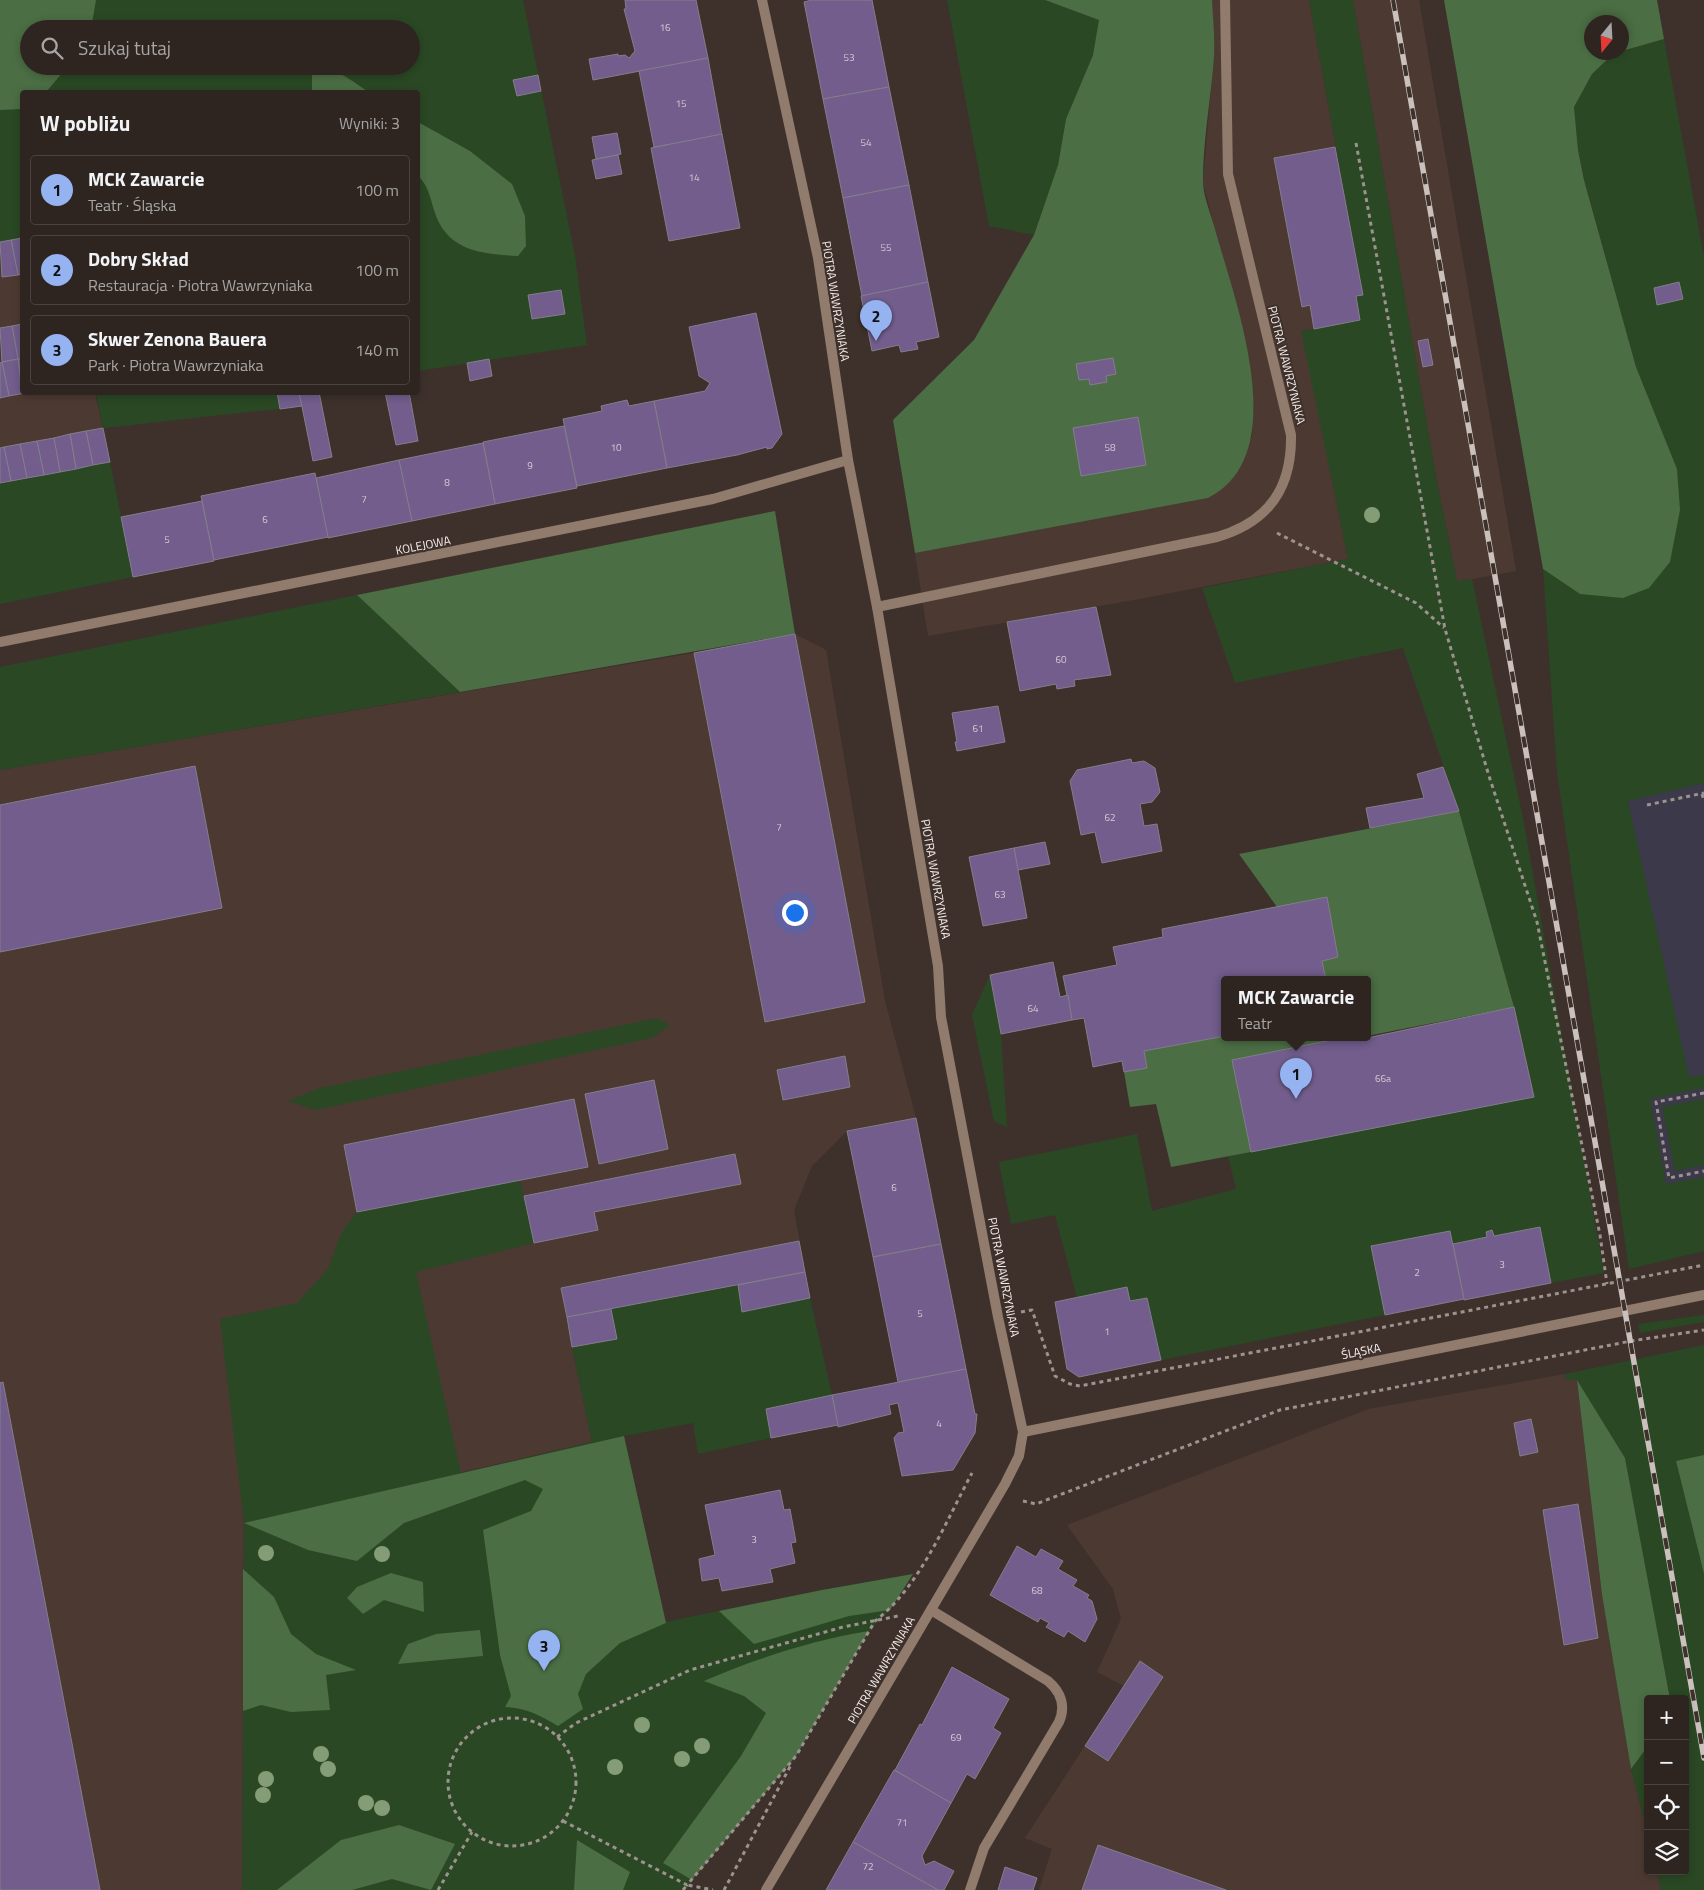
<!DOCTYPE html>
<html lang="pl">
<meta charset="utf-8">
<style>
body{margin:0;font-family:"Titillium Web",sans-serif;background:#3a312e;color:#f1f3f6}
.controls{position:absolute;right:15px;bottom:15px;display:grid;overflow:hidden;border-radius:5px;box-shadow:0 2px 8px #0003}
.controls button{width:45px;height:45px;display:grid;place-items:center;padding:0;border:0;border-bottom:1px solid #49423f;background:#2e2521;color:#f1f3f6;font:25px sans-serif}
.compass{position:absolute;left:1584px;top:15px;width:45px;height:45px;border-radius:50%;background:#2e2521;box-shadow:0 2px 8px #0003;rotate:198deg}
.you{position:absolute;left:794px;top:912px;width:18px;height:18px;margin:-12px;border:4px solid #fff;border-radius:50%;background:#1a73e8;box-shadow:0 0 0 8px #1a73e833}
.badge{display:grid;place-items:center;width:32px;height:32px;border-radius:50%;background:#95b2f1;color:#111;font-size:16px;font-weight:700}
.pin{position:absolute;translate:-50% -41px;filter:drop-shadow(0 1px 2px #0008)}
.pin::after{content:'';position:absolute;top:26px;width:18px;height:15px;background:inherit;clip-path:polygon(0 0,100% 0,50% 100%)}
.popup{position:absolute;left:1221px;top:976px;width:150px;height:65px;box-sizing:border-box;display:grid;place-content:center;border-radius:5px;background:#2e2521;filter:drop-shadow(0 1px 4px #0005);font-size:16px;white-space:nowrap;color:#a7a5a5}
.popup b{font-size:19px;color:#f1f3f6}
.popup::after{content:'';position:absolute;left:50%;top:100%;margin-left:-10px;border:10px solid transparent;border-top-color:#2e2521}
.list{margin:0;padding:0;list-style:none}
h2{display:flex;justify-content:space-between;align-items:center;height:65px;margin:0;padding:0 20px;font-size:21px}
h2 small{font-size:16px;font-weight:400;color:#a7a5a5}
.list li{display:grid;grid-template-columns:32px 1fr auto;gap:15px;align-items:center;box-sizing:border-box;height:70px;margin:0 10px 10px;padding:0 10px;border:1px solid #49423f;border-radius:5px}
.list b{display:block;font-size:19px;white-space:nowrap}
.list p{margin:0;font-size:16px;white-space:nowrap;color:#a7a5a5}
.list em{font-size:16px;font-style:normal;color:#a7a5a5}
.icon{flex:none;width:28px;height:28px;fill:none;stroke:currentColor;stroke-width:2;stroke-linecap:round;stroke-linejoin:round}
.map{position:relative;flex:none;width:1704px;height:1890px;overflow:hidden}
.search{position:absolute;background:#2e2521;box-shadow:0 2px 8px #0003;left:20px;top:20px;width:400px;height:55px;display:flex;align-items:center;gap:12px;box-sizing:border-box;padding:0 18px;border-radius:28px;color:#a7a5a5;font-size:19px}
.panel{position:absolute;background:#2e2521;box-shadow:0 2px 8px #0003;left:20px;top:90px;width:400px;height:305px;border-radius:5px}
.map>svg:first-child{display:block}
.commercial{fill:#3c394a}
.built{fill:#4c3a32}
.green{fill:#2a4824;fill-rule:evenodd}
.forest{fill:#4b6e44}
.building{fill:#725d8c;stroke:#837e8b}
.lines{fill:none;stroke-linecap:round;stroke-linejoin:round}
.path{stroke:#9d928e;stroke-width:3;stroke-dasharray:4 4;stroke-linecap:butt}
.lane{stroke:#907b6d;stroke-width:10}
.street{stroke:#907b6d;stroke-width:10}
.rail-casing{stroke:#cac0bc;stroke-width:5.5}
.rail{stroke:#3e312c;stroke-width:4;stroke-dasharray:11;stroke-linecap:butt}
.tree{fill:#849d76}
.labels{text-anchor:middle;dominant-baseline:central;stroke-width:4;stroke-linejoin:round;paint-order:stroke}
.number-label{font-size:10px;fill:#d6cad3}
.street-label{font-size:12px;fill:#f7eeeb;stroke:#3e312c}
</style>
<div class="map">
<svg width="1704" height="1890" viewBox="0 0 1704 1890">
<rect width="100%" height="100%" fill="#3e312c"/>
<polygon class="commercial" points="1704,692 1704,1251 1654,1261 1575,715"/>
<g class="built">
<polygon points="1212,0 1309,0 1363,295 1356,296 1360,320 1302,331 1348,559 1139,599 928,636 915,553 1208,498 1252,436 1254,409 1249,357 1203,183 1214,55"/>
<polygon points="1353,0 1419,0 1516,571 1457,582 1437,482"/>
<polygon points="22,238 22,392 95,393 110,462 0,484 0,242"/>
<polygon points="795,634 826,650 885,1001 916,1118 847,1131 812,1166 794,1210 810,1298 742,1312 737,1285 612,1309 617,1339 572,1347 592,1442 244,1523 242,1890 0,1890 0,770 694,653"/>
<polygon points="1565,1374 1566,1380 1577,1380 1602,1596 1631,1769 1648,1835 1648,1871 1657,1871 1661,1890 1039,1890 1052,1849 1025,1838 1124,1686 1097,1672 1121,1619 1113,1589 1067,1525 1369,1409"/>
</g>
<g class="green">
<path d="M 0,0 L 523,0 L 575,256 L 587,345 L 418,371 L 418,92 L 22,92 L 22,238 L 0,242 ZM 29,29 L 411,29 L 411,66 L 29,66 Z"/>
<polygon points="947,0 1045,0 1100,20 1093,55 1066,119 1058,165 1034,235 989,226"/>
<polygon points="1309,0 1353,0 1437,482 1457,581 1472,579 1523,818 1604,1273 1551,1283 1540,1227 1494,1236 1492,1230 1486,1232 1487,1237 1453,1244 1450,1231 1371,1246 1385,1315 1161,1360 1147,1298 1130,1301 1127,1288 1077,1298 1055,1215 1011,1224 999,1162 1137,1134 1152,1211 1236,1189 1228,1156 1534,1096 1514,1007 1459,811 1403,648 1235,683 1202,588 1348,559 1301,331 1360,320 1356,296 1363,294"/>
<polygon points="1664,39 1704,257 1704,783 1628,801 1689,1077 1704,1075 1704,1088 1650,1099 1666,1184 1704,1177 1704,1251 1629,1269 1557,772 1543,569 1580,594 1677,469 1636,367 1584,179 1578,150 1574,107 1592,74 1614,53 1622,52 1622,51"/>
<path d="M 96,393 L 277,393 L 280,409 C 221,414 162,422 103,428 Z"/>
<polygon points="110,462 133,577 0,604 0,484"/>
<polygon points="357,595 460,692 0,770 0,667"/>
<polygon points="990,975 1001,1034 1007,1127 994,1121 972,1015"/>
<polygon points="657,1018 670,1025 652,1038 316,1110 288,1101 320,1088"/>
<polygon points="1704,1099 1704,1165 1675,1171 1662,1107"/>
<polygon points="520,1180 534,1243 416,1272 461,1473 592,1442 572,1347 617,1339 611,1309 738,1285 743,1312 810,1298 832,1395 766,1409 771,1438 698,1454 693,1423 624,1436 665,1622 822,1590 913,1574 890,1610 869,1631 796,1756 692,1880 686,1890 242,1890 244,1523 220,1319 297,1303 328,1269 341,1233 357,1212"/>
<polygon points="1704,1315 1704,1322 1640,1333 1638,1324"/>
<polygon points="1704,1345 1704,1455 1676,1462 1704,1574 1704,1890 1661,1890 1657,1871 1685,1871 1685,1699 1670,1699 1625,1458 1577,1380 1566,1380 1565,1374"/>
<polygon points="1648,1746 1648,1835 1631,1769"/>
</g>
<g class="forest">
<polygon points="0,0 96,0 91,29 29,29 29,66 68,66 46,92 22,92 22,109 0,110"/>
<path d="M 1045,0 L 1212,0 C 1213,19 1215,38 1214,57 C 1211,98 1203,140 1203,181 C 1203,196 1211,214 1215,229 C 1234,299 1295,454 1208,498 L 915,553 L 893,420 L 974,340 L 1034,235 L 1058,165 L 1066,119 L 1093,55 L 1099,20 Z"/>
<polygon points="1444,0 1657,0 1664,39 1622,51 1622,22 1592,22 1592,52 1614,53 1592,74 1574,107 1578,150 1584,180 1636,367 1677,469 1680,510 1670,562 1649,588 1623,598 1580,594 1543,569"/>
<path d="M 312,66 C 335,66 351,81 369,92 L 312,92 Z"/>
<path d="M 418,122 L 470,151 L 512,184 L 525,216 L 526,246 L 518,256 C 481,254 446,251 434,210 C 430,197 428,185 418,176 Z"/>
<polygon points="775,511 795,634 460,692 357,595"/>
<polygon points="1459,811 1514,1007 1367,1036 1367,980 1326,980 1322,961 1338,957 1327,898 1277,907 1239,854"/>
<polygon points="1225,1036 1225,1038 1342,1038 1233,1060 1251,1152 1171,1167 1156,1104 1130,1107 1124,1072 1147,1068 1144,1051"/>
<polygon points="1577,1380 1625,1458 1670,1699 1648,1699 1648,1746 1631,1769 1602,1595"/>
<path d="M 624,1436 L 666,1623 L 620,1643 L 586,1674 L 578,1694 L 583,1709 L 558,1726 C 540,1715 526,1708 505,1707 L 511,1696 L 500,1655 L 483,1530 L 531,1511 L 543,1489 L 525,1480 L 404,1523 L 357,1561 L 308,1550 L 244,1523 Z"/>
<polygon points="1704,1455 1704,1574 1676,1461"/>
<polygon points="243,1569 274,1597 291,1634 316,1654 356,1670 326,1675 330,1710 291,1712 261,1705 243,1711"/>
<polygon points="391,1573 423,1582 424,1612 384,1600 363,1614 347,1598 357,1587"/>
<polygon points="913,1574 890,1610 849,1616 754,1644 719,1611 822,1590"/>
<polygon points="480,1630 483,1656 398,1664 408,1644 436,1634"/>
<path d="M 869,1631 L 796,1756 L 692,1880 L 663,1863 L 741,1756 L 766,1713 L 744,1696 L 704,1681 C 757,1658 813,1640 869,1631 Z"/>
<polygon points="399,1825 455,1844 431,1890 392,1879 352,1890 277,1890 341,1840"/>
<polygon points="577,1840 630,1872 623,1890 574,1890"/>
</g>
<g class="building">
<polygon points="625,0 696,0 708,58 593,80 589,59 618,54 618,56 625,55 629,58 635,51 624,9 626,9"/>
<polygon points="812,0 872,0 889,87 823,99 804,2"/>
<polygon points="708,58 722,135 654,147 639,71"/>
<polygon points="538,75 541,91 517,96 513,80"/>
<polygon points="889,87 909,185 843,198 823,99"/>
<polygon points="617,133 621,154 596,159 592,137"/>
<polygon points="722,134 740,228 669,241 651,148"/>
<polygon points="1335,147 1363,295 1356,296 1360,320 1314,329 1310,305 1302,307 1274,158"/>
<polygon points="618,155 622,174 596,179 592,160"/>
<polygon points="909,185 928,282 862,296 843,198"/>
<polygon points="22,238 22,274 18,275 11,240"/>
<polygon points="11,240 18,275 2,277 0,242"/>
<polygon points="928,282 939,337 916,342 918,349 901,352 899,345 872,351 861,296"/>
<polygon points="1679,282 1683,299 1657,305 1654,288"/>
<polygon points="561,290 565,314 532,319 528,295"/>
<polygon points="756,313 782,434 772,448 767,449 767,447 737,455 667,468 654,401 705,391 710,383 699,376 689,327"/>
<polygon points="22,324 22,359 18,359 12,326"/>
<polygon points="12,326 18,359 2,362 0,328"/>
<polygon points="1428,339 1433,365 1423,367 1418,341"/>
<polygon points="1113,358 1116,374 1106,376 1107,382 1090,385 1089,379 1079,380 1076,364"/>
<polygon points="18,359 22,359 22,381"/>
<polygon points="18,359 22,392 25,393 9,396 2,362"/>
<polygon points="489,359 492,376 470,381 467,363"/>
<polygon points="2,362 9,396 0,398 0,363"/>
<polygon points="277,392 299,392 302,406 280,409"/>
<polygon points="299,392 319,392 332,457 313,461"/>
<polygon points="385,392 409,392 418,441 396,445"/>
<polygon points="627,400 629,406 654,401 667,468 577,486 563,419 602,411 601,406"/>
<polygon points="1138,417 1146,465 1081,476 1073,428"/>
<polygon points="564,426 577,488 495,504 483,442"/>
<polygon points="103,428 110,462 93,465 86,431"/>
<polygon points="86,431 93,465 76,469 70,434"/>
<polygon points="70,434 76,469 60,472 54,438"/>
<polygon points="54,438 60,472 44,475 37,441"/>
<polygon points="37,441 44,475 27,478 20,444"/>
<polygon points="483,443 495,504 412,521 399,460"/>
<polygon points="20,444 27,478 11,481 4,447"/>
<polygon points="4,447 11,481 0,483 0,448"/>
<polygon points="399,460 412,521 328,538 316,478"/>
<polygon points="315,473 328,537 214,560 201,496"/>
<polygon points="202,501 214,561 133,577 121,517"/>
<polygon points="1096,607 1111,675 1074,680 1075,686 1057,689 1056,684 1020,691 1007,622"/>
<polygon points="795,634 865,1002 765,1022 694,653"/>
<polygon points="998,706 1005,742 957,751 955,742 957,742 952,713"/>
<polygon points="1131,759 1132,763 1144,761 1155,768 1160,792 1152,802 1140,804 1144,826 1157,824 1162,851 1102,863 1095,832 1081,835 1070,781 1077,770"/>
<polygon points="195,766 222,908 0,952 0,805"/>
<polygon points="1443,767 1459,811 1370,828 1366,808 1424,798 1417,774"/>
<polygon points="1045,842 1050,864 1018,870 1014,848"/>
<polygon points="1014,848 1027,918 983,926 969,857"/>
<polygon points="1327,897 1338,957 1322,961 1326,980 1225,980 1225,1036 1144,1051 1147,1068 1124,1072 1122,1061 1093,1067 1084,1018 1072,1020 1063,976 1117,965 1113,947 1163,937 1162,929"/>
<polygon points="1053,962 1060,997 1068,995 1072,1020 1001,1034 990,975"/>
<polygon points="1514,1007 1534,1097 1251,1152 1232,1060 1342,1038 1367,1038"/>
<polygon points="845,1056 850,1087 783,1100 777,1070"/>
<polygon points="654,1080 668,1149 599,1164 585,1094"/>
<polygon points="574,1099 588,1167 357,1212 344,1145"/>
<polygon points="916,1118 941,1244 873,1257 847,1131"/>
<polygon points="735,1154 741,1184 594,1212 598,1230 534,1243 524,1196"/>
<polygon points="1540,1227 1551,1283 1464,1300 1453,1244 1487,1237 1486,1232 1492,1230 1494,1236"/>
<polygon points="1450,1231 1464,1299 1385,1315 1371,1246"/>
<polygon points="799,1241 805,1272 567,1317 561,1288"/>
<polygon points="941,1244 966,1369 898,1382 873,1257"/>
<polygon points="805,1272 810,1298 742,1312 738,1285"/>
<polygon points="1127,1287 1130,1301 1147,1298 1161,1360 1079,1377 1067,1369 1055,1302"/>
<polygon points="611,1309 617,1339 572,1347 567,1317"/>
<polygon points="966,1369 975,1414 977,1414 975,1433 953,1470 902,1476 894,1438 898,1433 904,1432 898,1403 889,1405 891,1414 838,1427 832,1395"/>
<polygon points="3,1382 100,1890 0,1890 0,1383"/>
<polygon points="832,1395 838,1425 771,1438 766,1409"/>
<polygon points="1531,1419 1538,1452 1520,1456 1514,1423"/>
<polygon points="780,1490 784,1510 790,1509 796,1542 791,1543 795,1563 770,1569 773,1582 722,1591 719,1578 702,1581 699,1559 715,1555 705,1505"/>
<polygon points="1578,1504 1598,1638 1564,1645 1543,1510"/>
<polygon points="1017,1546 1036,1557 1041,1549 1063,1561 1058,1569 1077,1580 1073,1586 1089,1595 1087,1598 1092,1601 1097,1619 1085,1642 1068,1631 1064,1637 1046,1627 1049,1623 1040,1618 1038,1622 990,1595"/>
<polygon points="1140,1661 1163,1677 1108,1761 1085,1746"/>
<polygon points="952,1667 1009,1699 993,1728 1001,1733 975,1779 967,1774 951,1803 895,1770 920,1724 922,1725"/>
<polygon points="894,1770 951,1803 922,1856 925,1865 934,1861 954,1871 944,1890 938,1890 853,1842"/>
<polygon points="853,1842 938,1890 826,1890"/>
<polygon points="1098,1845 1226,1890 1082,1890"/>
<polygon points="1005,1867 1037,1878 1033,1890 998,1890"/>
</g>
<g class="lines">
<g class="path">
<polyline points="1356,143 1445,629 1489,776 1537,922 1600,1235 1607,1284"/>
<polyline points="1277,533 1416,603 1444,628"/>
<polyline points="1702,794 1704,801"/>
<polyline points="1647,805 1704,793"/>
<polyline points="1704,1093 1656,1102 1669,1178 1704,1171"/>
<polyline points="1021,1312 1032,1310 1055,1376 1070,1384 1080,1386 1704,1265"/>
<polyline points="1023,1501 1036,1504 1280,1410 1631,1341 1704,1330"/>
<circle cx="512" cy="1782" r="64"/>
<polyline points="557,1737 576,1723 690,1670 843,1627 898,1616"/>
<path d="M 563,1821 L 687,1885 L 796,1756 L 875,1621 C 920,1587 946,1521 972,1473"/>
<polyline points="438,1890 472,1832"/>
<polyline points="683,1890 687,1885 713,1890"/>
<polyline points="724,1890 792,1763"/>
</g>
<path class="lane" d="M 931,1610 L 1048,1681 C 1061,1692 1066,1706 1059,1722 L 984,1848 L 970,1890"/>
<g class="street">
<polyline points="762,0 818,258 848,460 877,607 938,966 941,1017 998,1317 1023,1432 1019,1456 1005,1484 766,1890"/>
<path d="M 877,607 L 1217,537 C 1269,522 1292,488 1291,435 L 1228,174 L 1225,0"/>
<polyline points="0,642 713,499 848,460"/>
<polyline points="1023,1432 1704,1295"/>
</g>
<g class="rail-casing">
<polyline id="rail" points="1393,0 1704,1758"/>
</g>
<use href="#rail" class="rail"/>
</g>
<g class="tree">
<circle cx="1372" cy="515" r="8"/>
<circle cx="266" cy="1553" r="8"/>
<circle cx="382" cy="1554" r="8"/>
<circle cx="642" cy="1725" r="8"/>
<circle cx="702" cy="1746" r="8"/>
<circle cx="321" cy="1754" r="8"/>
<circle cx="682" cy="1759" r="8"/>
<circle cx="615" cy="1767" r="8"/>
<circle cx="328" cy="1769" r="8"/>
<circle cx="266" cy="1779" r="8"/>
<circle cx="263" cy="1795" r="8"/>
<circle cx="366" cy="1803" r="8"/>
<circle cx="382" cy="1808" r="8"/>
</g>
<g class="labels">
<g class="number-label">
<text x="665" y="27">16</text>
<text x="849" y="57">53</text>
<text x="681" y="103">15</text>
<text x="866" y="142">54</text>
<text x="694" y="177">14</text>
<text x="886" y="247">55</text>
<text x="616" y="447">10</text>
<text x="1110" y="447">58</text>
<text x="530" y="465">9</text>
<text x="447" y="482">8</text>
<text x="364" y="499">7</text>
<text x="265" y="519">6</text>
<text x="167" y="539">5</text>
<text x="1061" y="659">60</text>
<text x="978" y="728">61</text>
<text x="1110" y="817">62</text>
<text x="779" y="827">7</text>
<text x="1000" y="894">63</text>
<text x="1033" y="1008">64</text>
<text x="1383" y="1078">66a</text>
<text x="894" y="1187">6</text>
<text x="1502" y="1264">3</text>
<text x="1417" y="1272">2</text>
<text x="920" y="1313">5</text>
<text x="1107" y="1331">1</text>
<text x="939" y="1423">4</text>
<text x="754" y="1539">3</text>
<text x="1037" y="1590">68</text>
<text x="956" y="1737">69</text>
<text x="902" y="1822">71</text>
<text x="868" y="1866">72</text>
</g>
<g class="street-label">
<text transform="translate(836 301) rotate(81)">PIOTRA WAWRZYNIAKA</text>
<text transform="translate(1287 365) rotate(76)">PIOTRA WAWRZYNIAKA</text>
<text transform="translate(423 545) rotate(-11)">KOLEJOWA</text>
<text transform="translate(936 879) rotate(80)">PIOTRA WAWRZYNIAKA</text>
<text transform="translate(1004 1277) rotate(79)">PIOTRA WAWRZYNIAKA</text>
<text transform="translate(1361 1351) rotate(-11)">ŚLĄSKA</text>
<text transform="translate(881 1670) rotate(-60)">PIOTRA WAWRZYNIAKA</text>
</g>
</g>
</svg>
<div class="controls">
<button>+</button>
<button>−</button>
<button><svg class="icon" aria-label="locate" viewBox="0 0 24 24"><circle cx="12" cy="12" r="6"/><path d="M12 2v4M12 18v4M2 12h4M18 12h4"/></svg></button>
<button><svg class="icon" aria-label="layers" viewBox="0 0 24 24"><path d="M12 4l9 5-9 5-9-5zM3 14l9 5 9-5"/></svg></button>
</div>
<svg class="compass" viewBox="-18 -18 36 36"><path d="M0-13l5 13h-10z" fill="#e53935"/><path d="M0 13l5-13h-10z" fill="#a7a5a5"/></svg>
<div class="you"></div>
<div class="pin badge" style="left:1296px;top:1099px">1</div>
<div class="popup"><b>MCK Zawarcie</b>Teatr</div>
<div class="pin badge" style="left:876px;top:341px">2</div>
<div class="pin badge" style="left:544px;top:1671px">3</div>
<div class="search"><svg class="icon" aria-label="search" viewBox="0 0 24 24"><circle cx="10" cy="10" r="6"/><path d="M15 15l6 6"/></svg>Szukaj tutaj</div>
<section class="panel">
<h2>W pobliżu<small>Wyniki: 3</small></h2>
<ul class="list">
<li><span class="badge">1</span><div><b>MCK Zawarcie</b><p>Teatr · Śląska</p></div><em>100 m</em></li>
<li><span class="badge">2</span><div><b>Dobry Skład</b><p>Restauracja · Piotra Wawrzyniaka</p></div><em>100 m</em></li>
<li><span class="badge">3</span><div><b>Skwer Zenona Bauera</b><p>Park · Piotra Wawrzyniaka</p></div><em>140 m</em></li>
</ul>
</section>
</div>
